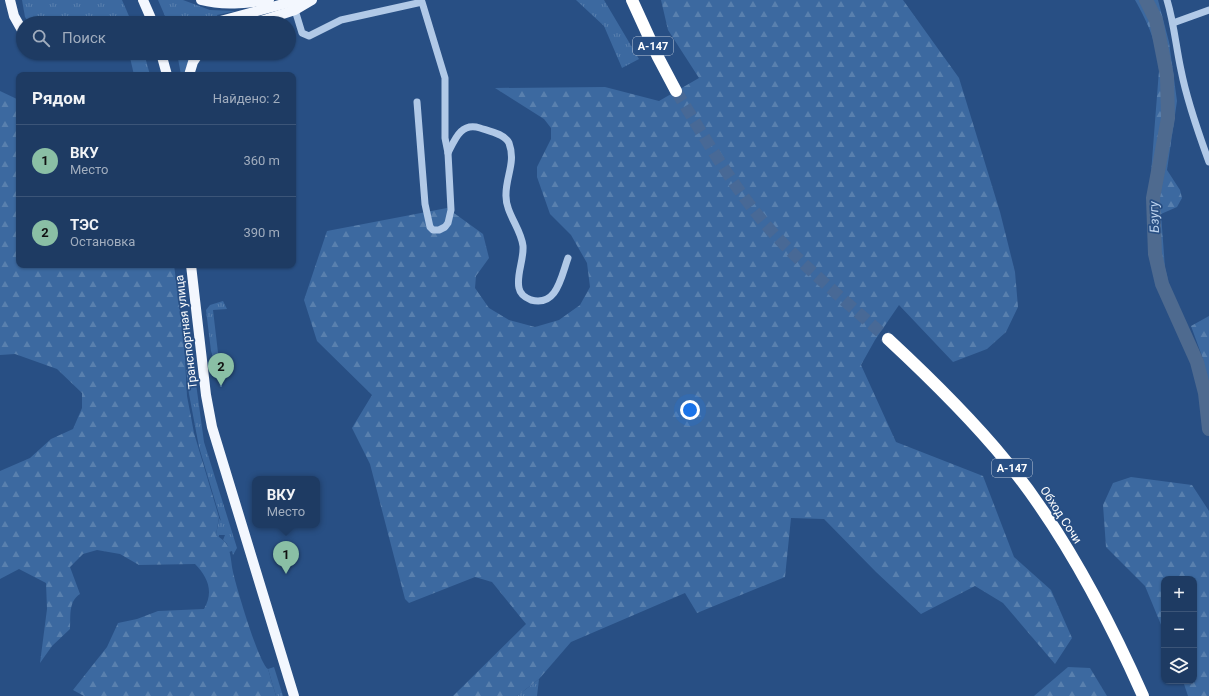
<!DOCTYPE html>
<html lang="ru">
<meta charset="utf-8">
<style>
body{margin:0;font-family:Roboto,sans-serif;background:#2b466c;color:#f1f3f6}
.controls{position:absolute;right:12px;bottom:12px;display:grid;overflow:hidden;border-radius:8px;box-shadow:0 1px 3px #0004}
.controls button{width:36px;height:36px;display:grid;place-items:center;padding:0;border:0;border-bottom:1px solid #3c5578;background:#1e3b63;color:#f1f3f6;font:20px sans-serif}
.you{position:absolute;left:690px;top:410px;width:14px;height:14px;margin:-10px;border:3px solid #fff;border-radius:50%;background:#1a73e8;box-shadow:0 0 0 6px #1a73e833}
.badge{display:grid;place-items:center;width:26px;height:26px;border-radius:50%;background:#8abfa5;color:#111;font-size:13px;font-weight:700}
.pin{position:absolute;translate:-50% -33px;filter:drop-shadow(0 1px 2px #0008)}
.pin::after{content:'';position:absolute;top:21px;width:14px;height:12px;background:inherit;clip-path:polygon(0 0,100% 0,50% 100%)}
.popup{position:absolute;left:252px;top:476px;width:68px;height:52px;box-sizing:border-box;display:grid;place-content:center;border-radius:8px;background:#1e3b63;filter:drop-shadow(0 1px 3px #0005);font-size:13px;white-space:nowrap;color:#a1adbe}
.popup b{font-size:15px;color:#f1f3f6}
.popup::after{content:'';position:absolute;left:50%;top:100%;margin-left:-8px;border:8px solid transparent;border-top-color:#1e3b63}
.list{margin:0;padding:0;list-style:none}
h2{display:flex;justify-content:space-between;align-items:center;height:52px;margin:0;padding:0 16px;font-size:17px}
h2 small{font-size:13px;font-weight:400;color:#a1adbe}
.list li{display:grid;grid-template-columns:26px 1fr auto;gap:12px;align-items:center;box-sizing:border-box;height:72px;padding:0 16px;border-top:1px solid #3c5578}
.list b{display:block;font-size:15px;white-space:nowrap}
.list p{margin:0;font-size:13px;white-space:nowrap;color:#a1adbe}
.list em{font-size:13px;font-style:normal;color:#a1adbe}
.icon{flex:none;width:22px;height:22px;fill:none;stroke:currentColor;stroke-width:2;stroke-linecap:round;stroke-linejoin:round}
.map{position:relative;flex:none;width:1209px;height:696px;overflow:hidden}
.search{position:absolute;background:#1e3b63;box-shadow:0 1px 3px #0004;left:16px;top:16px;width:280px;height:44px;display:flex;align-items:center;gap:10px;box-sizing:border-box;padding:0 14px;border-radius:22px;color:#a1adbe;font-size:15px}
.panel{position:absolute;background:#1e3b63;box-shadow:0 1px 3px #0004;left:16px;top:72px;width:280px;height:196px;border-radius:8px}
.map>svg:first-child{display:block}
.grass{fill:url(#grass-tufts)}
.forest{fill:url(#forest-firs)}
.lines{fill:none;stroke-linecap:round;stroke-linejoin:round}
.river{stroke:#4e6a8f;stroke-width:14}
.highway-tunnel{stroke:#486996;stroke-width:12;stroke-dasharray:12 6;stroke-linecap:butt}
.minor{stroke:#b1c9e7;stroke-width:7}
.major{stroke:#f3f7fe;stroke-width:10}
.highway{stroke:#fff;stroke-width:12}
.labels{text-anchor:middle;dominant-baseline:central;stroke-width:3.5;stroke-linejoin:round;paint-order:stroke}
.shield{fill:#284f84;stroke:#becada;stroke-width:1}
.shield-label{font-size:11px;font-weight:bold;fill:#fff}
.street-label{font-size:12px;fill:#fff;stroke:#284f84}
.water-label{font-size:13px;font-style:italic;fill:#bdd3ee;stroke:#284f84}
</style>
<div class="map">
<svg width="1209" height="696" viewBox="0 0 1209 696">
<defs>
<pattern id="grass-tufts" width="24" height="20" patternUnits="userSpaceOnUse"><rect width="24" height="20" fill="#3c69a0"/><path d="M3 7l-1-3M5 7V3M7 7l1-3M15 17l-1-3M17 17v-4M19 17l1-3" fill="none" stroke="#5980ae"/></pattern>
<pattern id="forest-firs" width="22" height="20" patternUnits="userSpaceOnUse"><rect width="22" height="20" fill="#3c69a0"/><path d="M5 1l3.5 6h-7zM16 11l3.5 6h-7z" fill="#5980ae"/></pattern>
</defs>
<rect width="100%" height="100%" fill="#284f84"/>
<g class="grass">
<polygon points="22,0 122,0 132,23 29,23 25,17"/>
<polygon points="158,0 183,0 210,10 236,11 217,15 220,23 168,23"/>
<polygon points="576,0 604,0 639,59 622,68 604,26"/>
<polygon points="129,53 144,53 150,75 134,75"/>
<polygon points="177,53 195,53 189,61 183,75 181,75"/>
<polygon points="223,301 227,309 213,310 222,387 220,387 218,372 211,351 206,310 210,305"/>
<polygon points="191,367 191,370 194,369 204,442 237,548 233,555 232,551 229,552 227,544 223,540 225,535 219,535 219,537 216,535 219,518 221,521 199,447 189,394 186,370"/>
<polygon points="274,667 283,696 276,696 268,669"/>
<polygon points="539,679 537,696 517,696"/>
</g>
<g class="forest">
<polygon points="661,0 903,0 959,78 1000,212 1015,272 1018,307 1006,332 987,349 953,362 899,305 875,340 861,365 896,442 983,476 1014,557 1051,590 1072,638 1055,664 1003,603 975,586 921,614 876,572 824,519 791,518 785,577 697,613 685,593 571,642 539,679 517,696 453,696 526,624 492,582 475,577 409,603 405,599 370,464 352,428 372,395 317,341 304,300 327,231 447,208 483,234 489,258 476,276 475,288 489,308 509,320 535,327 559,320 580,305 590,287 587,263 571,235 550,214 537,177 537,167 551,139 551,128 544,119 495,88 605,87 659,101 699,78 668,30"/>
<path d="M 1135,0 L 1158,0 L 1169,42 L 1177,101 L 1167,170 L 1180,190 L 1182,198 L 1177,207 L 1161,214 L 1165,268 L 1170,288 L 1148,212 L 1159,70 C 1156,41 1149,25 1135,0 Z"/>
<path d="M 0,91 L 19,100 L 19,265 L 174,265 L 184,341 L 187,396 L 194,433 L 219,517 L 216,535 C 219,537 225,541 227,545 C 231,552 231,563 233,572 C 236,586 259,664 268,669 L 276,696 L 84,696 L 73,690 L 107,647 L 118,623 L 137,619 L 158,611 L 204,609 C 214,592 208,577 195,564 L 139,565 L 120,554 L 97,550 L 83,554 L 70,567 L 80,594 C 68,602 71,616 70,629 L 52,646 L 40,663 L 47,609 L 46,583 L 19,569 L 0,579 L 0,471 L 30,458 L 51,439 L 73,429 L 82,408 L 82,393 L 57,369 L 15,354 L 0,355 Z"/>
<polygon points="1209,316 1209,389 1203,359 1191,326"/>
<polygon points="1131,477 1192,485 1209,511 1209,696 1188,696 1183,681 1194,681 1194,579 1164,579 1164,632 1145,586 1106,547 1103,505 1113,483"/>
<polygon points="1068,667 1090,668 1107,696 1034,696"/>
</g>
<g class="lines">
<polyline class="river" points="1146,0 1156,20 1167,76 1168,118 1153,198 1155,254 1162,284 1197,362 1205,393 1209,429"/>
<path class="highway-tunnel" d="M 676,91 C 704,136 731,184 766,225 C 803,267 847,302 888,339"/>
<g class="minor">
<path d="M 1167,0 C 1174,23 1176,47 1181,70 C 1187,101 1198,132 1209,162"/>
<polyline points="295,10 302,33 309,36 341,20 422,2 445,78 445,138 448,153 451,210 448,223 445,227 439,230 433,230 430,227 425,204 417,102"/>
<polyline points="1173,23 1209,10"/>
<path d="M 448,153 C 455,139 461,122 480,128 C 489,131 505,134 509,143 C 516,162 506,176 506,194 C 505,213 521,228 523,246 C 524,260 516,275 519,288 C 520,294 526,298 531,300 C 557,307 561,277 568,258"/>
</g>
<g class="major">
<polyline points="10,0 14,16 23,32"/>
<polyline points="143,0 153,23"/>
<path d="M 201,0 C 224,6 246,3 269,0"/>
<polyline points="213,23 298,0"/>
<polyline points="255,23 295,10 312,0"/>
<polyline points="60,53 71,53"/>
<polyline points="161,53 167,75"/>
<polyline points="189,75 193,62 199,53"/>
<polyline points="191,265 206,395 212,427 294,696"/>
</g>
<g class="highway">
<polyline points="632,0 658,57 676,91"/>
<path d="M 888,339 C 930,378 970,417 1006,461 C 1061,528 1108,617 1143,696"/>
</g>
</g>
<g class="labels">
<g class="shield">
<rect x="633" y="37" width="40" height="18" rx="3"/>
<rect x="992" y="459" width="40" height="18" rx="3"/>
</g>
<g class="shield-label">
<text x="653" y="46">А-147</text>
<text x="1012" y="468">А-147</text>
</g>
<g class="street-label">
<text transform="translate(186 332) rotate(-97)">Транспортная улица</text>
<text transform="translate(1061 515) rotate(57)">Обход Сочи</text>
</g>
<g class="water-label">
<text transform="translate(1154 217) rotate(-92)">Бзугу</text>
</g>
</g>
</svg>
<div class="controls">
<button>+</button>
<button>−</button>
<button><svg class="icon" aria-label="layers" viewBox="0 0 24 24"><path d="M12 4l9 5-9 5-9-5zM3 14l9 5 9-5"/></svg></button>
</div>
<div class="you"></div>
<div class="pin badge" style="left:286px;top:574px">1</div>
<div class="popup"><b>ВКУ</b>Место</div>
<div class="pin badge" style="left:221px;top:386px">2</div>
<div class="search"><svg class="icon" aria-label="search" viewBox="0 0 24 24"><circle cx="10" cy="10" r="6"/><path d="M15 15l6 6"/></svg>Поиск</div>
<section class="panel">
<h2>Рядом<small>Найдено: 2</small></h2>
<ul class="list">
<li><span class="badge">1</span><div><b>ВКУ</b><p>Место</p></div><em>360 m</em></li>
<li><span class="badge">2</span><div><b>ТЭС</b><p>Остановка</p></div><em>390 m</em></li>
</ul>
</section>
</div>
